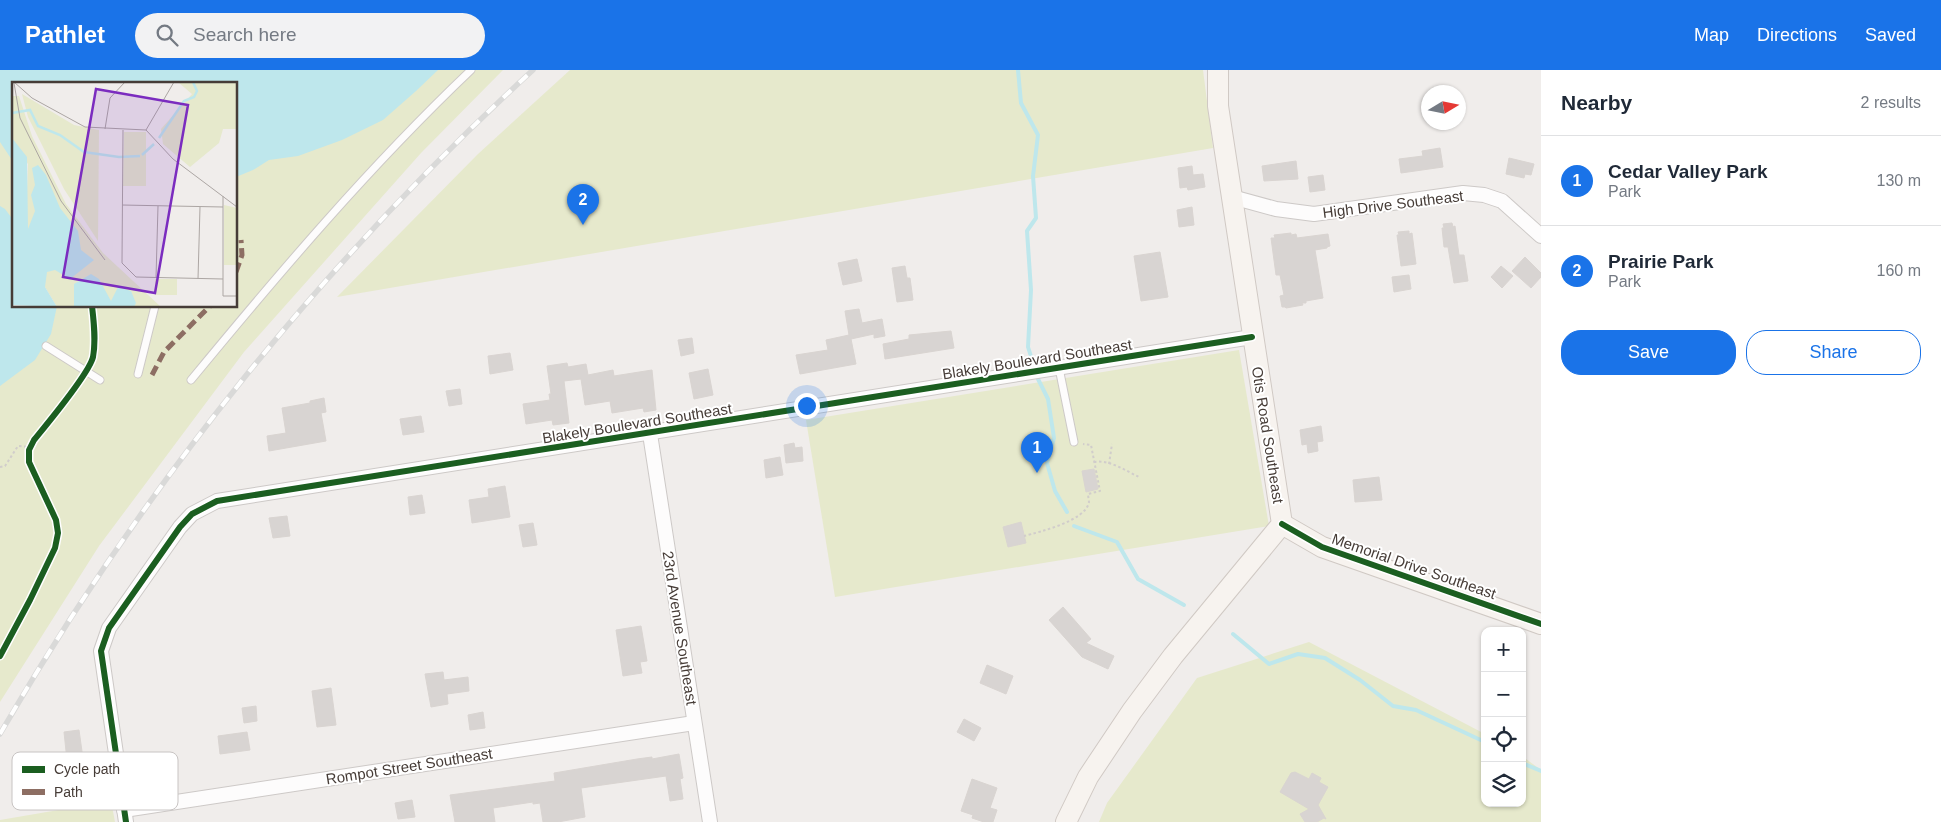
<!DOCTYPE html>
<meta charset="utf-8">
<style>
body{margin:0;font-family:Helvetica,sans-serif;background:#f2f2f3;color:#1f2937}
.controls{position:absolute;right:15px;bottom:15px;display:grid;overflow:hidden;border-radius:10px;box-shadow:0 1px 4px #0004}
.controls button{width:45px;height:45px;display:grid;place-items:center;padding:0;border:0;border-bottom:1px solid #e0e1e3;background:#fff;color:#1f2937;font:25px sans-serif}
.compass{position:absolute;left:1421px;top:15px;width:45px;height:45px;border-radius:50%;background:#fff;box-shadow:0 1px 4px #0004;rotate:80deg}
.you{position:absolute;left:806px;top:335px;width:18px;height:18px;margin:-12px;border:4px solid #fff;border-radius:50%;background:#1a73e8;box-shadow:0 0 0 8px #1a73e833}
.badge{display:grid;place-items:center;width:32px;height:32px;border-radius:50%;background:#1a73e8;color:#fff;font-size:16px;font-weight:700}
.pin{position:absolute;translate:-50% -41px;filter:drop-shadow(0 1px 2px #0008)}
.pin::after{content:'';position:absolute;top:26px;width:18px;height:15px;background:inherit;clip-path:polygon(0 0,100% 0,50% 100%)}
.list{margin:0;padding:0;list-style:none}
h2{display:flex;justify-content:space-between;align-items:center;height:65px;margin:0;padding:0 20px;font-size:21px}
h2 small{font-size:16px;font-weight:400;color:#747a83}
.list li{display:grid;grid-template-columns:32px 1fr auto;gap:15px;align-items:center;box-sizing:border-box;height:90px;padding:0 20px;border-top:1px solid #e0e1e3}
.list b{display:block;font-size:19px;white-space:nowrap}
.list p{margin:0;font-size:16px;white-space:nowrap;color:#747a83}
.list em{font-size:16px;font-style:normal;color:#747a83}
.actions{display:flex;gap:10px;padding:15px 20px}
.actions a{flex:1;padding:11px 0;border:1px solid #1a73e8;border-radius:20px;text-align:center;font-size:18px;color:#1a73e8}
.actions .main{background:#1a73e8;color:#fff}
.icon{flex:none;width:28px;height:28px;fill:none;stroke:currentColor;stroke-width:2;stroke-linecap:round;stroke-linejoin:round}
.map{position:relative;flex:none;width:1541px;height:752px;overflow:hidden}
header{display:flex;align-items:center;gap:30px;box-sizing:border-box;height:70px;padding:0 25px;background:#1a73e8;color:#fff}
header strong{font-size:24px}
nav{display:flex;gap:28px;margin-inline-start:auto;font-size:18px}
.search{width:350px;height:45px;background:#f2f2f3;display:flex;align-items:center;gap:12px;box-sizing:border-box;padding:0 18px;border-radius:28px;color:#747a83;font-size:19px}
main{display:flex}
aside{flex:1;background:#fff}
.map>svg:first-child{display:block}
.green{fill:#e6e9cc;fill-rule:evenodd}
.water{fill:#bee7ec}
.lines{fill:none;stroke-linecap:round;stroke-linejoin:round}
.stream{stroke:#bee7ec;stroke-width:4}
.building{fill:#d8d4d2;stroke:#d9d4d1}
.lane-casing{stroke:#cdc9c7;stroke-width:9}
.street-casing{stroke:#cdc9c7;stroke-width:16}
.secondary-casing{stroke:#d0c9c4;stroke-width:22}
.path{stroke:#d1cdcb;stroke-width:2;stroke-dasharray:2.5 2.5;stroke-linecap:butt}
.lane{stroke:#fdfcfc;stroke-width:7}
.street{stroke:#fdfcfc;stroke-width:14}
.secondary{stroke:#f7f3ef;stroke-width:20}
.rail-casing{stroke:#d9d9d8;stroke-width:5.5}
.rail{stroke:#fff;stroke-width:4;stroke-dasharray:11;stroke-linecap:butt}
.quiet{stroke:#8d6e63;stroke-width:5;stroke-dasharray:10 5;stroke-linecap:butt}
.cycleway-casing{stroke:#fff;stroke-width:9}
.cycleway{stroke:#1b5e20;stroke-width:6}
.labels{text-anchor:middle;dominant-baseline:central;stroke-width:4;stroke-linejoin:round;paint-order:stroke}
.street-label{font-size:15px;fill:#463c37;stroke:#fff}
.inset-river{fill:none;stroke:#bee7ec;stroke-width:2.5}
.inset-road{fill:none;stroke:#aca6a3;stroke-width:1}
.view{fill:#7b2cbf;fill-opacity:0.15;stroke:#7b2cbf;stroke-width:2.5}
.inset-edge{fill:none;stroke:#463c37;stroke-width:2.5}
.key{fill:#fff;stroke:#c8c4c3;stroke-width:1}
.key-label{font-size:14px;fill:#463c37}
</style>
<header>
<strong>Pathlet</strong>
<div class="search"><svg class="icon" aria-label="search" viewBox="0 0 24 24"><circle cx="10" cy="10" r="6"/><path d="M15 15l6 6"/></svg>Search here</div>
<nav><a>Map</a><a>Directions</a><a>Saved</a></nav>
</header>
<main>
<div class="map">
<svg width="1541" height="752" viewBox="0 0 1541 752">
<rect width="100%" height="100%" fill="#f0edeb"/>
<g class="green">
<path d="M 0,0 L 503,0 L 421,83 L 244,282 L 99,476 L 0,632 ZM 14,14 L 236,14 L 236,236 L 14,236 Z"/>
<polygon points="570,0 1203,0 1213,78 337,227 478,84"/>
<polygon points="1239,280 1269,456 835,527 806,350"/>
<polygon points="1309,572 1485,664 1485,733 1522,733 1522,686 1541,700 1541,752 1099,752 1107,733 1197,608"/>
<polygon points="111,731 115,752 0,752 0,750"/>
</g>
<g class="water">
<polygon points="0,0 438,0 416,21 383,50 342,70 298,86 269,90 253,100 236,107 236,14 14,14 14,93 0,72"/>
<polygon points="0,136 5,139 14,151 14,236 57,236 51,264 35,290 0,316"/>
</g>
<g class="lines">
<g class="stream">
<polyline points="1018,0 1021,33 1038,65 1033,106 1036,148 1027,161 1031,220 1028,277 1035,299"/>
<polyline points="1036,305 1048,329 1054,368 1047,393 1055,421 1067,442"/>
<polyline points="1074,456 1117,472 1138,509 1184,535"/>
<polyline points="1233,564 1269,594 1298,584 1325,588 1360,610 1393,636 1416,640 1485,672"/>
<polyline points="1522,693 1541,701"/>
</g>
</g>
<g class="building">
<polygon points="1440,78 1443,97 1401,103 1399,89 1423,86 1422,81"/>
<polygon points="1509,88 1534,94 1531,105 1525,104 1524,108 1506,104"/>
<polygon points="1296,91 1298,109 1264,111 1262,96"/>
<polygon points="1192,96 1193,105 1203,104 1205,117 1188,120 1187,117 1180,118 1178,98"/>
<polygon points="1323,105 1325,120 1310,122 1308,107"/>
<polygon points="1192,137 1194,155 1179,157 1177,140"/>
<polygon points="1452,153 1453,157 1455,156 1459,185 1464,185 1468,211 1454,213 1448,177 1444,177 1442,158 1444,158 1443,154"/>
<polygon points="1409,161 1409,164 1412,163 1416,194 1401,196 1397,165 1399,165 1398,162"/>
<polygon points="1291,163 1291,165 1296,164 1297,168 1328,164 1330,176 1327,177 1327,178 1315,180 1323,228 1306,231 1306,233 1302,233 1303,235 1286,238 1285,237 1282,237 1280,226 1284,225 1280,205 1276,205 1271,168 1275,168 1274,165"/>
<polygon points="1160,182 1168,227 1141,231 1134,186"/>
<polygon points="1525,187 1541,203 1541,207 1531,218 1512,201"/>
<polygon points="857,189 862,211 843,215 838,193"/>
<polygon points="905,196 907,208 910,208 913,230 897,232 892,198"/>
<polygon points="1501,196 1513,206 1502,218 1491,207"/>
<polygon points="1409,205 1411,219 1394,222 1392,207"/>
<polygon points="859,239 862,253 882,249 885,266 874,268 874,264 851,269 856,294 800,304 796,285 828,280 826,270 849,265 845,241"/>
<polygon points="951,261 954,278 885,289 883,274 909,269 909,265"/>
<polygon points="692,268 694,283 681,286 678,270"/>
<polygon points="510,283 513,300 490,304 488,286"/>
<polygon points="567,293 568,297 586,294 588,305 613,300 614,306 652,300 656,340 644,342 643,338 612,343 610,331 585,335 581,309 564,311 569,353 553,355 552,350 526,354 523,334 550,330 549,324 551,324 547,296"/>
<polygon points="708,299 713,325 694,329 689,303"/>
<polygon points="460,319 462,334 449,336 446,321"/>
<polygon points="324,328 326,342 321,343 326,371 269,381 267,366 286,363 282,338 310,333 310,331"/>
<polygon points="421,346 424,362 403,365 400,349"/>
<polygon points="1321,356 1323,371 1317,372 1318,381 1308,383 1307,374 1302,375 1300,360"/>
<polygon points="794,373 795,378 802,377 803,391 786,393 784,375"/>
<polygon points="780,387 783,405 766,408 764,390"/>
<polygon points="1094,399 1098,419 1086,422 1082,401"/>
<polygon points="1379,407 1382,430 1355,432 1353,410"/>
<polygon points="505,416 510,447 472,453 469,430 489,427 488,419"/>
<polygon points="422,425 425,443 410,445 408,427"/>
<polygon points="287,446 290,466 273,468 269,448"/>
<polygon points="1021,452 1026,473 1008,477 1003,457"/>
<polygon points="533,453 537,475 523,477 519,455"/>
<polygon points="1063,537 1091,569 1086,573 1114,586 1108,599 1082,587 1049,550"/>
<polygon points="641,556 647,591 640,592 642,603 623,606 616,560"/>
<polygon points="987,595 1013,606 1006,624 980,613"/>
<polygon points="443,602 444,610 468,607 469,621 447,624 448,634 431,637 425,604"/>
<polygon points="331,618 336,655 317,657 312,621"/>
<polygon points="256,636 257,651 244,653 242,638"/>
<polygon points="483,642 485,658 470,660 468,645"/>
<polygon points="964,649 981,658 974,671 957,662"/>
<polygon points="79,660 87,717 70,719 64,662"/>
<polygon points="247,662 250,680 220,684 218,666"/>
<polygon points="679,684 683,708 680,709 683,729 670,731 666,706 581,718 585,747 558,752 543,752 540,733 533,734 533,732 493,738 495,752 455,752 450,725 555,711 554,703 637,689 652,687 652,689"/>
<polygon points="1295,702 1309,709 1312,703 1321,708 1319,712 1328,717 1318,735 1326,749 1324,748 1317,752 1305,752 1300,744 1309,739 1280,722 1291,703"/>
<polygon points="972,709 997,718 990,738 997,740 993,752 984,752 972,748 973,745 961,741"/>
<polygon points="412,730 415,747 398,749 395,733"/>
</g>
<g class="lines">
<g class="lane-casing">
<g id="lane">
<polyline points="46,276 100,310"/>
<polyline points="1059,298 1074,372"/>
<polyline points="138,304 155,236"/>
<path d="M 191,310 C 280,202 370,96 471,0"/>
</g>
</g>
<g class="street-casing">
<g id="street">
<polyline points="1232,127 1276,139 1314,144 1463,123 1484,125 1502,131 1541,166"/>
<polyline points="650,364 710,752"/>
<polyline points="124,740 694,653"/>
<polyline points="126,752 101,581 109,558 180,457 192,444 217,431 1252,267"/>
</g>
</g>
<g class="secondary-casing">
<g id="secondary">
<polyline points="1282,454 1322,477 1541,554"/>
<polyline points="1066,752 1088,707 1132,641 1173,586 1282,454 1218,36 1218,0"/>
</g>
</g>
<g class="path">
<path d="M 1094,392 C 1109,389 1126,401 1139,407"/>
<polyline points="1109,394 1112,374"/>
<polyline points="0,397 5,396 18,376 31,377"/>
<path d="M 1024,466 C 1039,462 1086,451 1089,432 C 1089,432 1088,425 1088,424 L 1100,421 L 1091,375 L 1083,374"/>
</g>
<use href="#lane" class="lane"/>
<use href="#street" class="street"/>
<use href="#secondary" class="secondary"/>
<g class="rail-casing">
<path id="rail" d="M 0,664 C 142,418 323,192 533,0"/>
</g>
<use href="#rail" class="rail"/>
<g class="quiet">
<polyline points="236,202 242,185 241,170"/>
<polyline points="152,305 164,282 210,236"/>
</g>
<g class="cycleway-casing">
<g id="cycleway">
<polyline points="1282,454 1322,477 1541,554"/>
<path d="M 0,586 L 30,530 L 55,478 L 58,463 L 56,450 L 29,392 L 29,380 L 34,370 C 47,354 89,304 93,287 C 96,271 94,253 92,236"/>
<polyline points="126,752 101,581 109,558 180,457 192,444 217,431 1252,267"/>
</g>
</g>
<use href="#cycleway" class="cycleway"/>
</g>
<g class="labels">
<g class="street-label">
<text transform="translate(1393 134) rotate(-7)">High Drive Southeast</text>
<text transform="translate(1037 289) rotate(-9)">Blakely Boulevard Southeast</text>
<text transform="translate(637 353) rotate(-9)">Blakely Boulevard Southeast</text>
<text transform="translate(1268 365) rotate(81)">Otis Road Southeast</text>
<text transform="translate(1414 496) rotate(19)">Memorial Drive Southeast</text>
<text transform="translate(680 558) rotate(81)">23rd Avenue Southeast</text>
<text transform="translate(409 696) rotate(-9)">Rompot Street Southeast</text>
</g>
</g>
<g transform="translate(12 12)">
<rect width="225" height="225" fill="#f0edeb"/>
<path d="M 166,0 L 225,0 L 225,47 L 211,47 L 207,61 L 178,85 L 151,62 L 149,47 L 180,12 ZM 10,12 L 62,43 L 87,48 L 86,159 L 52,107 L 16,35 ZM 0,14 L 7,14 L 20,54 L 54,122 L 91,171 L 149,225 L 45,225 L 33,205 L 16,147 L 14,135 L 16,82 L 0,56 ZM 112,50 L 134,50 L 134,104 L 111,104 ZM 212,123 L 225,126 L 225,183 L 212,183 ZM 143,197 L 165,197 L 165,213 L 143,213 Z" fill="#e6e9cc"/>
<path d="M 0,56 L 15,75 L 16,147 L 23,129 L 19,113 L 23,103 L 20,86 L 26,83 L 34,93 L 48,126 L 66,149 L 69,168 L 82,178 L 58,197 L 43,188 L 35,190 L 33,205 L 45,225 L 0,223 ZM 79,192 L 87,197 L 99,219 L 106,205 L 119,209 L 124,221 L 122,225 L 62,225 L 62,202 Z" fill="#bee7ec"/>
<path class="inset-river" d="M 0,31 L 18,28 L 26,44 L 48,53 L 72,70 L 107,75 L 128,74M 147,56 L 172,19 L 182,15 L 185,9 L 181,0M 130,73 L 142,62"/>
<path class="inset-road" d="M 2,0 L 20,16 L 73,45 L 134,48 L 161,77 L 225,125M 2,1 L 8,36 L 49,119 L 93,178M 93,47 L 98,16 L 113,0M 111,48 L 110,181 L 124,195 L 211,197M 134,48 L 162,0M 211,114 L 211,214 L 225,214M 110,123 L 211,125M 144,196 L 146,124M 186,197 L 188,125"/>
<path class="view" d="M 84,7 L 176,23 L 143,211 L 51,195 Z"/>
<rect width="225" height="225" class="inset-edge"/>
</g>
<rect x="12" y="682" width="166" height="58" rx="8" class="key"/>
<rect x="22" y="696" width="23" height="7" fill="#1b5e20"/>
<rect x="22" y="719" width="23" height="6" fill="#8d6e63"/>
<g class="key-label">
<text x="54" y="704">Cycle path</text>
<text x="54" y="727">Path</text>
</g>
</svg>
<div class="controls">
<button>+</button>
<button>−</button>
<button><svg class="icon" aria-label="locate" viewBox="0 0 24 24"><circle cx="12" cy="12" r="6"/><path d="M12 2v4M12 18v4M2 12h4M18 12h4"/></svg></button>
<button><svg class="icon" aria-label="layers" viewBox="0 0 24 24"><path d="M12 4l9 5-9 5-9-5zM3 14l9 5 9-5"/></svg></button>
</div>
<svg class="compass" viewBox="-18 -18 36 36"><path d="M0-13l5 13h-10z" fill="#e53935"/><path d="M0 13l5-13h-10z" fill="#747a83"/></svg>
<div class="you"></div>
<div class="pin badge" style="left:1037px;top:403px">1</div>
<div class="pin badge" style="left:583px;top:155px">2</div>
</div>
<aside>
<h2>Nearby<small>2 results</small></h2>
<ul class="list">
<li><span class="badge">1</span><div><b>Cedar Valley Park</b><p>Park</p></div><em>130 m</em></li>
<li><span class="badge">2</span><div><b>Prairie Park</b><p>Park</p></div><em>160 m</em></li>
</ul>
<div class="actions"><a class="main">Save</a><a>Share</a></div>
</aside>
</main>
